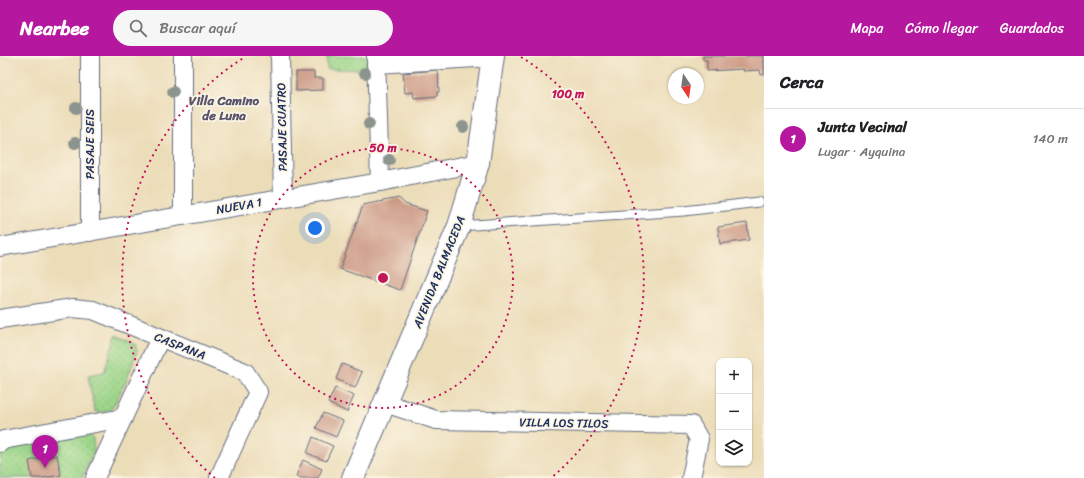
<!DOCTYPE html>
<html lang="es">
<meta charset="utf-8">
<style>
body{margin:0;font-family:Sriracha,sans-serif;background:#f6f6f6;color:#202124}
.controls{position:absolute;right:12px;bottom:12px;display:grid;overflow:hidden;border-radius:8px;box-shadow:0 1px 3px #0004}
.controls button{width:36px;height:36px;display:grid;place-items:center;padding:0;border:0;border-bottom:1px solid #e0e0e0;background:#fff;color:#202124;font:20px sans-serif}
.compass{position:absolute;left:668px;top:12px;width:36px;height:36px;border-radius:50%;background:#fff;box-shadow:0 1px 3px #0004;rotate:167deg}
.you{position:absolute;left:315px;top:172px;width:14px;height:14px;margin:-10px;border:3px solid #fff;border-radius:50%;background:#1a73e8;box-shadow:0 0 0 6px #1a73e833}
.badge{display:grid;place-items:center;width:26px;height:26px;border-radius:50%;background:#b5179e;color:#fff;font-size:13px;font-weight:700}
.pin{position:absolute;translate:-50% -33px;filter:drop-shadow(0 1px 2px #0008)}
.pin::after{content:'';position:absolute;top:21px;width:14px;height:12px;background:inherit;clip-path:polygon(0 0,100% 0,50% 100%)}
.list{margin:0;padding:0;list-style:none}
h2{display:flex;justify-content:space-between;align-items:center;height:52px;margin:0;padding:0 16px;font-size:17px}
h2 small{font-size:13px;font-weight:400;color:#757577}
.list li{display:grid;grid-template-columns:26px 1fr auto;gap:12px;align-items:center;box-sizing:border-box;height:60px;padding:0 16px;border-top:1px solid #e0e0e0}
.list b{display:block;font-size:15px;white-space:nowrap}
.list p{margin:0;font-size:13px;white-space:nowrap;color:#757577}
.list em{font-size:13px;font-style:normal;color:#757577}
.icon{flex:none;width:22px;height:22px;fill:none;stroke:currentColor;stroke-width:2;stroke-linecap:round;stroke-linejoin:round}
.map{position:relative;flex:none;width:764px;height:422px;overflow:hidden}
header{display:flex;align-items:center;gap:24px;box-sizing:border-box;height:56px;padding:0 20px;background:#b5179e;color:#fff}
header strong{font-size:19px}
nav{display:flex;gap:22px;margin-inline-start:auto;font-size:14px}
.search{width:280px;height:36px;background:#f6f6f6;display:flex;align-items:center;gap:10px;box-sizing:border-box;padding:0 14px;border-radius:22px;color:#757577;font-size:15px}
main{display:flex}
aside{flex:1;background:#fff}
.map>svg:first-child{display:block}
.green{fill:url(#green-dots);stroke:#5c8274}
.building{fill:#cb9783}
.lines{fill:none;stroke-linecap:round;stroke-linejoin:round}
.lane-casing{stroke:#646c7e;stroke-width:11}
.street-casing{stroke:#646c7e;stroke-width:20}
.secondary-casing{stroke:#646c7e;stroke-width:24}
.lane{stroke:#fff;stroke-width:9}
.street{stroke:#fff;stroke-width:18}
.secondary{stroke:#fff;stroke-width:22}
.tree{fill:#8b948d}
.ring{fill:none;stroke:#c2185b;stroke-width:2;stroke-dasharray:2 4}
.labels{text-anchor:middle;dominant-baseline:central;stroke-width:3.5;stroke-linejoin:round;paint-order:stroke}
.street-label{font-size:12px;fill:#1b2f5e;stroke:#fcf5e5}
.neighbourhood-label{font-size:13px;font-weight:bold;fill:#59536b;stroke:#fcf5e5}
.centre{fill:#c2185b;stroke:#fcf5e5;stroke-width:2}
.ring-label{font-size:12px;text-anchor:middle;font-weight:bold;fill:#c2185b;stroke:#fcf5e5;stroke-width:3.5;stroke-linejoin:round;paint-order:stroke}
</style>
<header>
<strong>Nearbee</strong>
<div class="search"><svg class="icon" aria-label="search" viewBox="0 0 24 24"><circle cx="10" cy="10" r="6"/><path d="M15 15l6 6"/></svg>Buscar aquí</div>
<nav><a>Mapa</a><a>Cómo llegar</a><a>Guardados</a></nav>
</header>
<main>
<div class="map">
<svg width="764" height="422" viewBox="0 0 764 422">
<defs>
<pattern id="green-dots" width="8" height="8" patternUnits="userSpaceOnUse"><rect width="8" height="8" fill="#9cd689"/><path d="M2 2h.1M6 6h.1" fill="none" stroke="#86b879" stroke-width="1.8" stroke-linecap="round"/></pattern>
</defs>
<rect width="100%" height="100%" fill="#fcf5e5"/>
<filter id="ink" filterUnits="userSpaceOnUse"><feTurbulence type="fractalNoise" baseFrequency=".025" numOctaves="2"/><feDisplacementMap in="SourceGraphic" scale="8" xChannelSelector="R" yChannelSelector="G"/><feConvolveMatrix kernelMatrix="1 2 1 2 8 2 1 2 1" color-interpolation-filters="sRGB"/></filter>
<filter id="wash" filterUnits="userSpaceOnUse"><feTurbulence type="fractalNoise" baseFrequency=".012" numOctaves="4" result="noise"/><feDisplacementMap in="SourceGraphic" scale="16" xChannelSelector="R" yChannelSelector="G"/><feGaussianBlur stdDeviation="0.9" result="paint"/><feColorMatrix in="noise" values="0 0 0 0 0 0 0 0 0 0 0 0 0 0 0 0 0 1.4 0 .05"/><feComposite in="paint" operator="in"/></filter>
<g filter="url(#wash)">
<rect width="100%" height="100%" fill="#ecddb9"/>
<g class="green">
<polygon points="327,0 370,0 370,14 327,13"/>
<polygon points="116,279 135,288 137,295 127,323 112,353 103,356 95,356 88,319 104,316"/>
<polygon points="84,375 93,382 94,395 82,422 0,422 0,388"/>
</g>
<g id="blocks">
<g class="building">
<polygon points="703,0 764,0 764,18 761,19 760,14 743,15 744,13 707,15 707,4 703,4"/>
<polygon points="438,14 439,36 437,36 437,40 414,42 413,36 405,37 403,17"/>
<polygon points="296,16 314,16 314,22 323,22 323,34 296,35"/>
<polygon points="399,142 405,148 427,155 400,234 340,213 363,149"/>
<polygon points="747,167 749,184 720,188 718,171"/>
<polygon points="342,308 362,316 355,332 336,323"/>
<polygon points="335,332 354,340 347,356 328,347"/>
<polygon points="323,357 343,365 336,381 316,372"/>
<polygon points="313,381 333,390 326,405 307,397"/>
<polygon points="57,399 61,419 42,422 32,422 29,405"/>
<polygon points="303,404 322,413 318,422 301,422 296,420"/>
</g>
</g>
</g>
<g filter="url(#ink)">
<use href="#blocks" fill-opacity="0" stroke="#646c7e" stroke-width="1"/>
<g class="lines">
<g class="lane-casing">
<polyline id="lane" points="459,170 684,155 759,146"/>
</g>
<g class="street-casing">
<g id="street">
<polyline points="183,0 183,160"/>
<polyline points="280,0 283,143"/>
<polyline points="376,0 380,126"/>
<polyline points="376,8 493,1"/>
<polyline points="90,176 90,0"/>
<polyline points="0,191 380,126 478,107"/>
<polyline points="0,263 73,252 93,254 245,316 258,336 219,422"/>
<polyline points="385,347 436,364 691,369 699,383 691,422"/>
<polyline points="0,387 3,384 123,362"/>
<polyline points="95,422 160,282"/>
</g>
</g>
<g class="secondary-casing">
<polyline id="secondary" points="353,422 459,170 478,107 493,0"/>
</g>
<use href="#lane" class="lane"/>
<use href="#street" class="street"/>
<use href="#secondary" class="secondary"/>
</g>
<g class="tree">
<circle cx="365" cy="17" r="6"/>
<circle cx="173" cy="36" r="6"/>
<circle cx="76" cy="52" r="6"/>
<circle cx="369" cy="68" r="6"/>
<circle cx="463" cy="71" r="6"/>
<circle cx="75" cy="87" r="6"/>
<circle cx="389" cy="104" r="6"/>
</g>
</g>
<g class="ring">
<circle cx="383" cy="222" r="130"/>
<path d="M215 422A261 261 0 0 1 245 1M521 1A261 261 0 0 1 551 422"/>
</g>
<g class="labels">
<g class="street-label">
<text transform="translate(282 71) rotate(-91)">PASAJE CUATRO</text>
<text transform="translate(90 88) rotate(-90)">PASAJE SEIS</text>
<text transform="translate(239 150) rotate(-10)">NUEVA 1</text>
<text transform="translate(439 216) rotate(-68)">AVENIDA BALMACEDA</text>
<text transform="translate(180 290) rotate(22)">CASPANA</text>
<text transform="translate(564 367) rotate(1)">VILLA LOS TILOS</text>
</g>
<g class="neighbourhood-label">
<text x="224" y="44">Villa Camino<tspan x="224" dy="15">de Luna</tspan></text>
</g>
</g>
<circle cx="383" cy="222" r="6" class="centre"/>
<g class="ring-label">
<text x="568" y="42">100 m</text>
<text x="383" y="96">50 m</text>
</g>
</svg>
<div class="controls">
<button>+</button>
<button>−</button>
<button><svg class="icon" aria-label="layers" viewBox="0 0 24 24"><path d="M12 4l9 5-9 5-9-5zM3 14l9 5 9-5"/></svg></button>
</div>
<svg class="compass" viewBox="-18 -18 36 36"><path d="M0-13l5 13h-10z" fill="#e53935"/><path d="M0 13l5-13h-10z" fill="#757577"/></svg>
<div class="you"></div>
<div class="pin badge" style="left:45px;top:412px">1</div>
</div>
<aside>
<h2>Cerca<small></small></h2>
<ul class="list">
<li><span class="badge">1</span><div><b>Junta Vecinal</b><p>Lugar · Ayquina</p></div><em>140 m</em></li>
</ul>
</aside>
</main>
